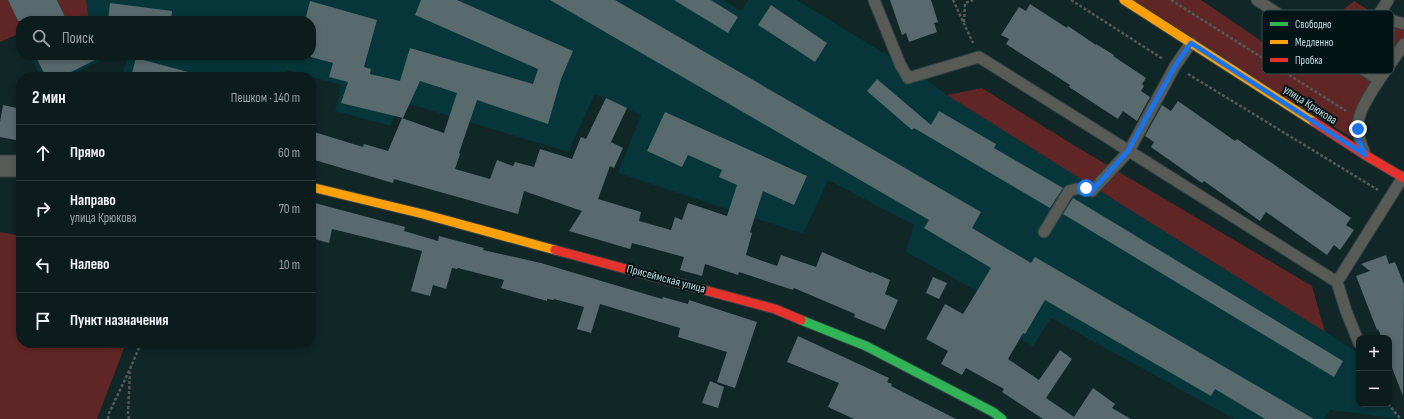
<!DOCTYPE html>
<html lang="ru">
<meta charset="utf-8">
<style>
body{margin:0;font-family:"Sofia Sans Condensed",sans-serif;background:#152526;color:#f1f3f6}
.controls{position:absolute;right:12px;bottom:12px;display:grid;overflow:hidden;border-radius:8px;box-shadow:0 2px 6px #0003}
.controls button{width:36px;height:36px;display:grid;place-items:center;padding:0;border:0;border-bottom:1px solid #2c3a3b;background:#0c1c1d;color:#f1f3f6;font:20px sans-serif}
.stop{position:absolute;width:12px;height:12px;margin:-9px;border:3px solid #1a73e8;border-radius:50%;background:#fff}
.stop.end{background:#1a73e8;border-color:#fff;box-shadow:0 1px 4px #0008}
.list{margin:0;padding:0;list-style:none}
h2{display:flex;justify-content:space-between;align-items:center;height:52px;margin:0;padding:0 16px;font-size:17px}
h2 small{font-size:13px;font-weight:400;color:#9aa1a4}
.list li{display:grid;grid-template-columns:26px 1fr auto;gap:12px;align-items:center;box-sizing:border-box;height:56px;padding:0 16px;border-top:1px solid #2c3a3b}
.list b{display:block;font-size:15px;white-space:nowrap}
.list p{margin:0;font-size:13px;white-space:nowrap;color:#9aa1a4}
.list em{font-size:13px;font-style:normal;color:#9aa1a4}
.icon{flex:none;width:22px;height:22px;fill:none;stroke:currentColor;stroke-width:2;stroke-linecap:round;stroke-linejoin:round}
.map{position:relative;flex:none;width:1404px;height:419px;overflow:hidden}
.search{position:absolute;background:#0c1c1d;box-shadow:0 2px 6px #0003;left:16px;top:16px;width:300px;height:44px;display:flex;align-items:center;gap:10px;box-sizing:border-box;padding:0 14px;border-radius:16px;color:#9aa1a4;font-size:15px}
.panel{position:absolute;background:#0c1c1d;box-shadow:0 2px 6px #0003;left:16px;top:72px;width:300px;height:276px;border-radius:16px}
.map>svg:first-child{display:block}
.built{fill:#063639}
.green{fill:#602625}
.building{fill:#586a6e}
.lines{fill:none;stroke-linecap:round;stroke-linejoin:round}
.lane-casing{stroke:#2e4142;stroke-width:13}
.street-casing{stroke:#2e4142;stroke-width:23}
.fast-casing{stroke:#2e4142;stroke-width:11}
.slow-casing{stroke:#2e4142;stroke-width:11}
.jam-casing{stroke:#2e4142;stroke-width:11}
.path{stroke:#525957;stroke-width:2.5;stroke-dasharray:3 2;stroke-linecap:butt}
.lane{stroke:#585a56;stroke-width:11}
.street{stroke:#585a56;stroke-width:21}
.fast{stroke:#30b455;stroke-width:9}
.slow{stroke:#ff9f0a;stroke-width:9}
.jam{stroke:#e5322d;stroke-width:9}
.route{stroke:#1a73e8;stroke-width:5}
.labels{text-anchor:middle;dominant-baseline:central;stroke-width:4;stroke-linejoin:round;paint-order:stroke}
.street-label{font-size:12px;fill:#bfd8db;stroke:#021416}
.key{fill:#021416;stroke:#3b4f51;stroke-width:1}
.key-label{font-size:11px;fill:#bfd8db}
</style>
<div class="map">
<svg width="1404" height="419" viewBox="0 0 1404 419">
<rect width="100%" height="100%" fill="#102627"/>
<g class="built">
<polygon points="86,0 723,0 741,11 748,0 797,0 918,74 947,95 1359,353 1359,404 1388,404 1401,419 1331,410 1324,419 1234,419 1051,318 1033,346 989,323 977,291 906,252 914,225 828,180 803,234 618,173 641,115 595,94 568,152 416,106 397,103 391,126 335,111 341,85 286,70 283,77 122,77 127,59 114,55 311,55 311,21 89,21"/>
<polygon points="30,55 96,55 100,61 67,77 41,77"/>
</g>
<g class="green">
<polygon points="0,0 8,0 21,27 21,33 0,42"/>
<polygon points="57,0 86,0 89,21 67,21"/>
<polygon points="1124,0 1201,0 1273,49 1311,35 1354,1 1378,16 1404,24 1404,44 1362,107 1359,142"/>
<polygon points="982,88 1075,146 1312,286 1325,332 947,95"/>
<polygon points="0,232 21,236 21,343 126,343 97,419 0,419"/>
</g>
<g class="building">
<polygon points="8,0 57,0 67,21 18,21"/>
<polygon points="421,0 457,0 573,51 561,79 548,124 477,100 459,153 460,154 455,169 490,179 497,160 513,166 515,162 534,167 540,149 572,159 581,137 586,139 606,98 627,108 611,142 623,148 614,168 610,166 598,199 641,212 639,221 671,230 675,217 682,220 688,203 727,216 737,185 719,177 722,170 688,155 682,167 647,151 665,112 807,176 794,205 763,191 750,232 752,233 746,255 777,266 781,255 816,267 822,252 871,273 872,272 890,280 885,294 898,300 885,330 854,317 855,314 794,288 793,290 739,272 738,275 705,264 702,276 680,270 684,257 632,243 630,249 569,231 582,211 524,191 518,214 394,179 393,183 311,159 311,131 363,147 364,144 388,151 402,118 444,133 457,93 420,81 403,118 341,103 348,82 329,77 333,63 311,57 311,21 305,21 310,1 377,20 364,67 371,69 370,74 400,81 410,48 533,84 538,69 415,15"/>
<polygon points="550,0 615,0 981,212 972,228 1031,263 1035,257 1314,419 1265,419 1215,389 1211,396 1045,300 1025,334 1023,333 1008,359 1039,380 1060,350 1072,359 1046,398 1074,417 1093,388 1115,404 1112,408 1131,419 1043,419 1002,392 1004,389 966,368 962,375 941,364 948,351 926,339 945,304 963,314 991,268 924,228 929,220"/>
<polygon points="674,0 711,0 738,17 728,33"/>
<polygon points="890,0 931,0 938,22 934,23 937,32 909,42 906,33 902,35"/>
<polygon points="110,3 172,11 171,21 108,21"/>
<polygon points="1030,4 1067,28 1068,26 1096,45 1096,44 1114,55 1113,56 1146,78 1142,84 1144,86 1141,91 1150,97 1137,121 1123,111 1118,119 1069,87 1070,85 1006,44 1009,39 1001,35 1019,7 1026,11"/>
<polygon points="771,5 827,43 815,62 758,25"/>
<polygon points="35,55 105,55 61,77 46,77"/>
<polygon points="136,58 188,72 187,77 131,77"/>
<polygon points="877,79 931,125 939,111 996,144 994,148 1063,188 1050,208 914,128 912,130 867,91"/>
<polygon points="1178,101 1235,141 1237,139 1351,218 1346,225 1354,230 1340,250 1334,245 1327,255 1266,212 1260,221 1204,181 1202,183 1151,147 1154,142 1145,136 1162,105 1171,111"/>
<polygon points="3,105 21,109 21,141 0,137 0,122"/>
<polygon points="1073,198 1343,361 1334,377 1063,214"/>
<polygon points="311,202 405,227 404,231 438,241 439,236 484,248 483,250 541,263 662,299 663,297 688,304 689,300 757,322 735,388 717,382 727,352 678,337 680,328 600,304 591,333 577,329 584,307 554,299 554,300 547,299 547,301 501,288 504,280 458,268 457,269 452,268 446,289 433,285 430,296 411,291 422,251 332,229 329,243 311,238"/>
<polygon points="1386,255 1389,264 1395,262 1404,284 1403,396 1389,360 1389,338 1382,338 1378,329 1377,330 1356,276 1370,271 1361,264"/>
<polygon points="933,277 947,283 939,299 926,293"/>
<polygon points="798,336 889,378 887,382 892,384 891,386 956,419 854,419 828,407 839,383 787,362"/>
<polygon points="710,381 724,387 718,408 702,403"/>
</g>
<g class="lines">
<g class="lane-casing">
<g id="lane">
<path d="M 874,0 L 900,64 L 908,78 L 979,57 L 1129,151 L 1092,191 C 1084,187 1077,188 1069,191 L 1044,232"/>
<path d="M 1257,0 L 1379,80 C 1363,106 1350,120 1364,151"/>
<polyline points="1388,0 1378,16 1404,24"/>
<polyline points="1191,43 1175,66 1129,151 1337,282 1346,311 1359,343"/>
<polyline points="1379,80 1404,44"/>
<polyline points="1337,282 1403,177"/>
</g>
</g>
<g class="street-casing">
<polyline id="street" points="0,166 21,166"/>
</g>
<g class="fast-casing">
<polyline id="fast" points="801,320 866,346 993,412 1002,419"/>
</g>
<g class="slow-casing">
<g id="slow">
<polyline points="1124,0 1314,122"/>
<polyline points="311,187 423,214 555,250"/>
</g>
</g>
<g class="jam-casing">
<g id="jam">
<polyline points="1314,122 1365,155 1404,178"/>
<polyline points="555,250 775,309 801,320"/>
</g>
</g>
<g class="path">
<polyline points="953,0 973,43"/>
<polyline points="1071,0 1163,59"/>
<polyline points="1171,0 1346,111"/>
<polyline points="964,22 965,3 973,0"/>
<polyline points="1188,74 1378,190"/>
<polyline points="1388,404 1401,419"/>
<polyline points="108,419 109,413 130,369 141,343"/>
<polyline points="129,419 128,414 130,372"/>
</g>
<use href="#lane" class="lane"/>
<use href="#street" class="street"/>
<use href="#fast" class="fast"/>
<use href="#slow" class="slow"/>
<use href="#jam" class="jam"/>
</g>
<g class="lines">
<polyline class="route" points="1086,188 1092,191 1128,151 1175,66 1191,43 1365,155 1359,142 1358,129"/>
</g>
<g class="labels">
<g class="street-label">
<text transform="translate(1310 105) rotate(33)">улица Крюкова</text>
<text transform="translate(666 279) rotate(15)">Присеймская улица</text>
</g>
</g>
<rect x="1262" y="10" width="132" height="64" rx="6" class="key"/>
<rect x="1270" y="22" width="18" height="4" fill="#30b455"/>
<rect x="1270" y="40" width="18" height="4" fill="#ff9f0a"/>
<rect x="1270" y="58" width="18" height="4" fill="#e5322d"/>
<g class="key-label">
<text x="1295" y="28">Свободно</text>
<text x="1295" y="46">Медленно</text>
<text x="1295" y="64">Пробка</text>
</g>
</svg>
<div class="controls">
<button>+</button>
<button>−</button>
</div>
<div class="stop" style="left:1086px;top:188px"></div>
<div class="stop end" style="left:1358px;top:129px"></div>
<div class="search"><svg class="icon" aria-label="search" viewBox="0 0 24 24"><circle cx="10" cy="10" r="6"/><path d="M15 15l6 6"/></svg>Поиск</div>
<section class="panel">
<h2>2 мин<small>Пешком · 140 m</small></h2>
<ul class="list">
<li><svg class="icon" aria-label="ahead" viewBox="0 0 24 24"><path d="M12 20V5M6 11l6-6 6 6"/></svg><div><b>Прямо</b></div><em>60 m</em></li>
<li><svg class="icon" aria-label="right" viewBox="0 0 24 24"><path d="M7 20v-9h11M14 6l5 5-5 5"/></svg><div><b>Направо</b><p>улица Крюкова</p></div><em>70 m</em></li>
<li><svg class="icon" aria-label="left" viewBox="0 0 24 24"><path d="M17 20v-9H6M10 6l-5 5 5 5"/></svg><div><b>Налево</b></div><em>10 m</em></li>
<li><svg class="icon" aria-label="arrive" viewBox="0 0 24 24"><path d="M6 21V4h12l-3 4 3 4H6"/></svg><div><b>Пункт назначения</b></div></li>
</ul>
</section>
</div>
